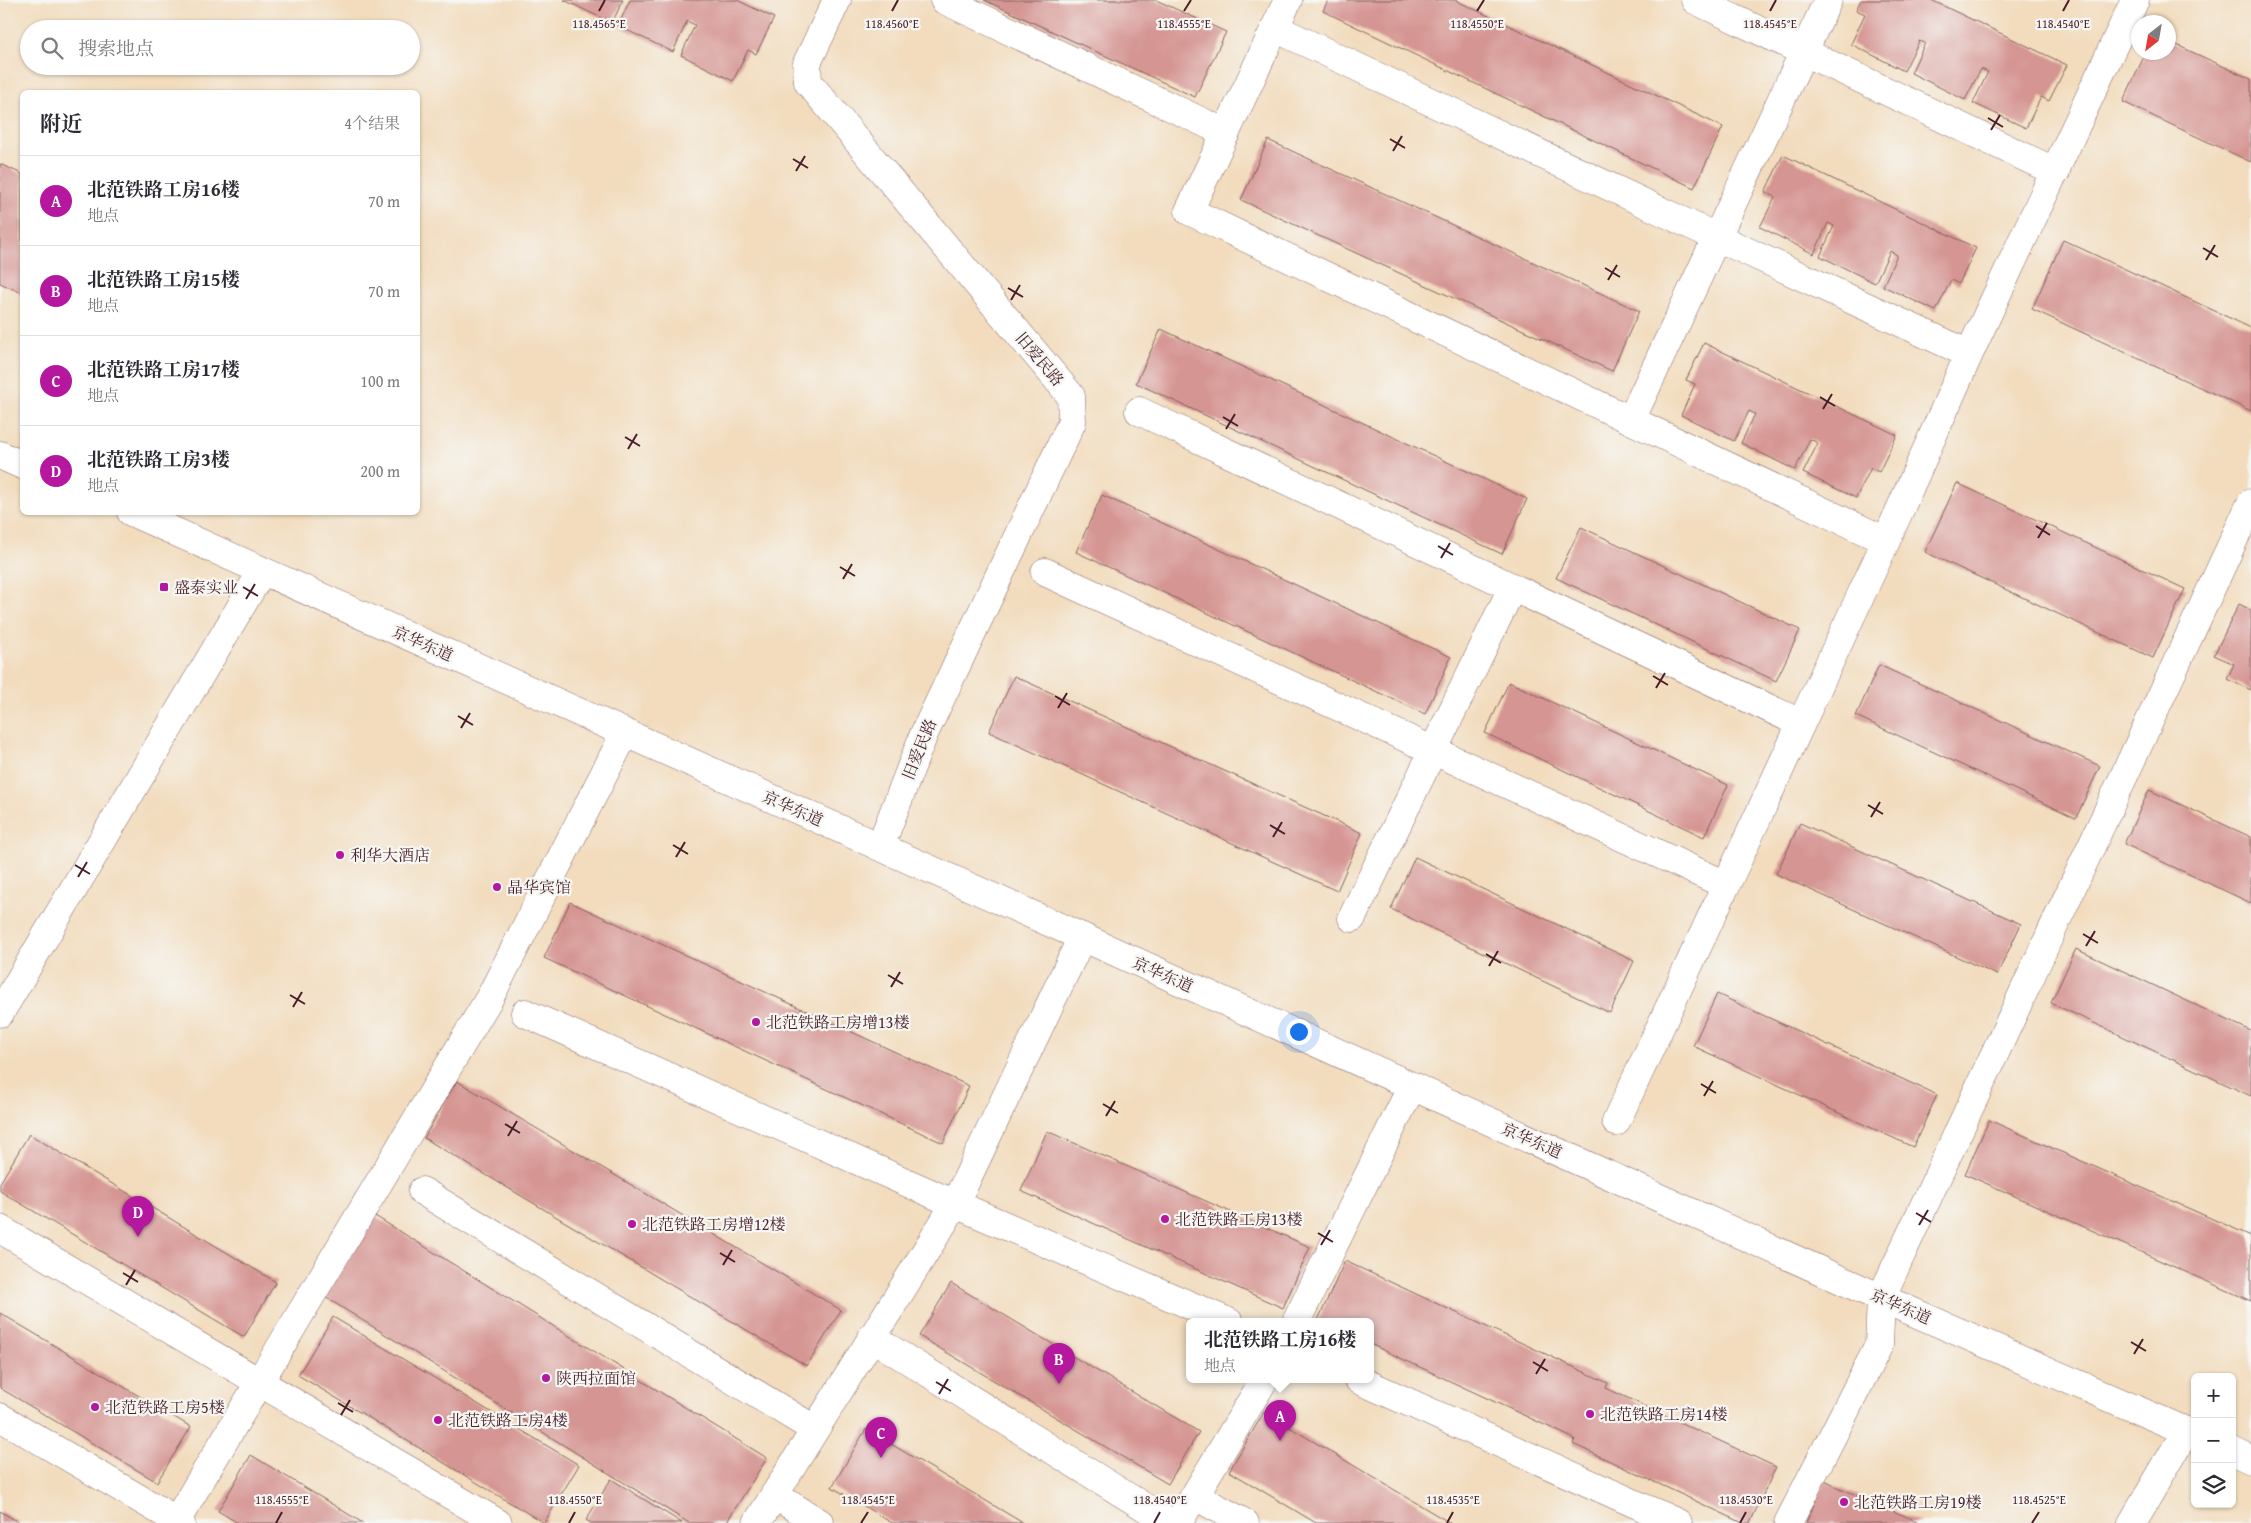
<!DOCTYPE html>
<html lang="zh">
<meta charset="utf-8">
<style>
body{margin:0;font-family:"Gentium Book Plus","Noto Serif SC",serif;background:#f2f2f3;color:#2b2b33}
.controls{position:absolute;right:15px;bottom:15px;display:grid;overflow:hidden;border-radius:8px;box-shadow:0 1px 4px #0004}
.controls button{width:45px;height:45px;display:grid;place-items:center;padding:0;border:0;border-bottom:1px solid #e1e1e2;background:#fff;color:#2b2b33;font:25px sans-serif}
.compass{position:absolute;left:2131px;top:15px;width:45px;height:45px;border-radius:50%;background:#fff;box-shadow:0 1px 4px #0004;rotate:211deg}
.you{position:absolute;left:1298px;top:1031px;width:18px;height:18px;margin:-12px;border:4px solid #fff;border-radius:50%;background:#1a73e8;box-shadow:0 0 0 8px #1a73e833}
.badge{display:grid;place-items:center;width:32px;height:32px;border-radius:50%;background:#b5179e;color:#fff;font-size:16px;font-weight:700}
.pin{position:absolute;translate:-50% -41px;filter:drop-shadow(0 1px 2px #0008)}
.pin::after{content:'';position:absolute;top:26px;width:18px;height:15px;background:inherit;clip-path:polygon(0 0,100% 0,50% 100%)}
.popup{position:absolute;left:1186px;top:1318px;width:188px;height:65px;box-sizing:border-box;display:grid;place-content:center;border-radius:8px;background:#fff;filter:drop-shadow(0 1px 4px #0005);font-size:16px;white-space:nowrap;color:#7c7c81}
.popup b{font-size:19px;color:#2b2b33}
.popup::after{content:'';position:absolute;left:50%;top:100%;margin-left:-10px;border:10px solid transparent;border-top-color:#fff}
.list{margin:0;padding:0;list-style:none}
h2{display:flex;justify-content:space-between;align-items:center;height:65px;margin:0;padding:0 20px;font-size:21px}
h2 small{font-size:16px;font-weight:400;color:#7c7c81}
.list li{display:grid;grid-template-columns:32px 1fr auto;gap:15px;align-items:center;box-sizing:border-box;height:90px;padding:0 20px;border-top:1px solid #e1e1e2}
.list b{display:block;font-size:19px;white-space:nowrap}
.list p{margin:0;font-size:16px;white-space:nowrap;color:#7c7c81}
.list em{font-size:16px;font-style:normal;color:#7c7c81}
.icon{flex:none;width:28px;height:28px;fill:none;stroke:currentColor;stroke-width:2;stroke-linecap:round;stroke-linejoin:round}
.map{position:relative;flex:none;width:2251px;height:1523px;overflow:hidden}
.search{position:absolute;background:#fff;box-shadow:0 1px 4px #0004;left:20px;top:20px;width:400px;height:55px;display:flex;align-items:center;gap:12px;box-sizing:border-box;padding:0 18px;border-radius:28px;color:#7c7c81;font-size:19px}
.panel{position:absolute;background:#fff;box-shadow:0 1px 4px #0004;left:20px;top:90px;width:400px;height:425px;border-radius:8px}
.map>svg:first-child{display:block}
.building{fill:#d59593}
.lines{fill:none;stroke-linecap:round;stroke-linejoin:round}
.minor-casing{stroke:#85615e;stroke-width:29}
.major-casing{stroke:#85615e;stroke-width:29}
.minor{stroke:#fff;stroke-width:28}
.major{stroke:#fff;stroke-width:28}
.ticks{fill:none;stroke:#4a1f2b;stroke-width:2}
.poi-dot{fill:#b5179e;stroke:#f6f6f2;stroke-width:2}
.labels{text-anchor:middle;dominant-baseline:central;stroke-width:4.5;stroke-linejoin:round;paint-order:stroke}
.street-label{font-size:16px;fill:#4a1f2b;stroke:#f6f6f2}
.poi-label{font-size:16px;fill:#4a1f2b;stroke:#f6f6f2;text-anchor:start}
.ticks-label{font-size:12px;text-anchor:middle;fill:#4a1f2b;stroke:#f6f6f2;stroke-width:4.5;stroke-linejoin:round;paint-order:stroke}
</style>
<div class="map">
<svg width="2251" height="1523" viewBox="0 0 2251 1523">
<rect width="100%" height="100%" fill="#f6f6f2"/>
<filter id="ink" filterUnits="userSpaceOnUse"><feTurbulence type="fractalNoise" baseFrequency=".02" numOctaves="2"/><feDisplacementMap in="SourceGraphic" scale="10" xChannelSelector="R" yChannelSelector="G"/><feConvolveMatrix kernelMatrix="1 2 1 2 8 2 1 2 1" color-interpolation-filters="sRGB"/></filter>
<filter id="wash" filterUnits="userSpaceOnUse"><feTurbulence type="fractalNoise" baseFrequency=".0096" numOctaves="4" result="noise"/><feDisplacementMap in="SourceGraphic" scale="20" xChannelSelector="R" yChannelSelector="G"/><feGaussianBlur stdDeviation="1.12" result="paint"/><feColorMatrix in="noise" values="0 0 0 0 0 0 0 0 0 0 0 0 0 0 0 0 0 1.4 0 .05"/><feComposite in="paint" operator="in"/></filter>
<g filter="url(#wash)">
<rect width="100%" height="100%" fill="#f2dcbd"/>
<g id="blocks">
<g class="building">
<polygon points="564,0 623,0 612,23"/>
<polygon points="630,0 737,0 774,18 756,54 748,50 733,81 681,55 695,25 687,21 673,52 618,26"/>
<polygon points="984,0 1156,0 1226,32 1195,97"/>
<polygon points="1328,0 1455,0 1723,127 1694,188 1323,11"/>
<polygon points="1861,0 1931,0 2067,65 2049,101 2041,97 2026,128 1973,103 1988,72 1981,69 1965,100 1911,73 1925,43 1919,41 1904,71 1851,44 1865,14 1856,10"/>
<polygon points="2168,41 2251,79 2251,162 2123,102 2146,52 2168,52"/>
<polygon points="1268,140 1639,311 1612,371 1241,200"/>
<polygon points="1783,155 1976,248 1959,284 1951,280 1936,311 1883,286 1897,255 1890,251 1875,283 1820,256 1834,226 1828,223 1814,254 1760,227 1775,197 1765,192"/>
<polygon points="0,164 22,174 22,293 0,283"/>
<polygon points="2063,240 2251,328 2251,411 2032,309"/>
<polygon points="1161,329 1527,499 1502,554 1136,383"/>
<polygon points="1704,343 1897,435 1879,472 1871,468 1856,498 1803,473 1818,443 1810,439 1795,470 1741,443 1755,414 1749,411 1734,441 1681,415 1695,384 1686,380"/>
<polygon points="1957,483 2185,589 2153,658 1925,552"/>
<polygon points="1102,495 1451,657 1425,714 1076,552"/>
<polygon points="1581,527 1800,630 1776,681 1556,578"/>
<polygon points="2239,604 2251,610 2251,690 2227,679 2234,664 2214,655"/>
<polygon points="1879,665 2100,766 2076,818 1856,716"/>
<polygon points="1014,676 1362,833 1337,891 989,732"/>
<polygon points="1509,682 1728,785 1704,837 1485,733"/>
<polygon points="2149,790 2251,837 2251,903 2124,844"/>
<polygon points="1800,823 2021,924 1997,975 1776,874"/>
<polygon points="1415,857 1634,961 1610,1013 1391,909"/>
<polygon points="570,902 969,1086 943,1143 544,958"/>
<polygon points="2076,949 2251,1031 2251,1096 2051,1003"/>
<polygon points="1717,994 1937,1095 1913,1147 1693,1046"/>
<polygon points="457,1081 841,1310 807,1366 424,1138"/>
<polygon points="1989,1120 2251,1236 2251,1301 1965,1174"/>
<polygon points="1047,1131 1310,1247 1283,1308 1021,1191"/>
<polygon points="29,1134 276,1282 244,1337 0,1191 0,1183"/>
<polygon points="375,1216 767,1458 726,1523 689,1523 325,1297"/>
<polygon points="1345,1261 1608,1383 1606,1388 1776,1467 1750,1523 1743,1523 1573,1444 1575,1439 1370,1344 1370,1322 1322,1322 1318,1320"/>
<polygon points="951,1283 1199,1432 1168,1484 919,1336"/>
<polygon points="0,1313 191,1427 157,1482 0,1388"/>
<polygon points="333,1317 579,1465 544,1523 298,1375"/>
<polygon points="1264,1412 1450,1523 1316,1523 1229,1471"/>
<polygon points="866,1429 1023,1523 892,1523 832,1487"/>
<polygon points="251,1455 363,1523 238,1523 218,1511"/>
<polygon points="611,1479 682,1523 591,1523 586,1520"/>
<polygon points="1824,1481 1921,1523 1806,1523"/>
<polygon points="0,1511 20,1523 0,1523"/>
</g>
</g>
</g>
<g filter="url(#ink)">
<use href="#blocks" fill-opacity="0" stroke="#85615e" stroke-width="1"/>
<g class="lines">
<g class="minor-casing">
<g id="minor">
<polyline points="837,0 807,63 808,82 1071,396 1072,422 924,734 880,847"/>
<polyline points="944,0 1226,133"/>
<polyline points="1288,0 1189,211 1886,541"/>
<polyline points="1695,0 2056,172"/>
<polyline points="1275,28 1716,237 1969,354"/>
<polyline points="1139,411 1800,723"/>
<polyline points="1631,420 1828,0"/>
<polyline points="1045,572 1726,885"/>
<polyline points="1352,918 1512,588"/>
<polyline points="0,1013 262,571"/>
<polyline points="525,1013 955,1204 1229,1322"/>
<polyline points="1616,1122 1886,541 1969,354 2135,0"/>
<polyline points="422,1191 814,1429"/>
<polyline points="0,1229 498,1523"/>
<polyline points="1296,1322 1412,1086"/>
<polyline points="871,1337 1170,1523"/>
<polyline points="1359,1380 1678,1523"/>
<polyline points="0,1417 181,1523"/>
<polyline points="774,1495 820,1523"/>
<polyline points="1195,1496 1245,1523"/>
<polyline points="175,1523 490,997 625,733"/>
<polyline points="757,1523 955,1204 1082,937"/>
<polyline points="1178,1523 1264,1380"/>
<polyline points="1788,1523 1879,1345 1881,1298 2251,503"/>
<polyline points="2132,1523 2186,1431"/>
</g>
</g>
<g class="major-casing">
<g id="major">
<polyline points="0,455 22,465"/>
<polyline points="131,512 1082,937 1881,1298 2195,1435"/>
<polyline points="2232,1451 2251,1460"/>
</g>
</g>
<use href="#minor" class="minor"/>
<use href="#major" class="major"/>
</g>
</g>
<path class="ticks" d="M 599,11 L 605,0M 892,11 L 898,0M 1184,11 L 1191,0M 1477,11 L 1484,0M 1770,11 L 1776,0M 2063,11 L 2069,0M 1988,118 L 2003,127M 1991,130 L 2000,115M 1390,139 L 1405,148M 1393,151 L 1402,136M 793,159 L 808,168M 796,171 L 805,156M 2203,248 L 2218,257M 2206,260 L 2215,245M 1605,268 L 1620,277M 1608,280 L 1617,265M 1008,288 L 1023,297M 1011,300 L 1020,285M 1820,397 L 1835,406M 1823,409 L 1832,394M 1223,417 L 1238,426M 1226,429 L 1235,414M 625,437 L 640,446M 628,449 L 637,434M 2036,526 L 2050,535M 2038,538 L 2047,523M 1438,546 L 1453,555M 1441,558 L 1450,543M 840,567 L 855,576M 843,579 L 852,564M 243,587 L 258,596M 246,599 L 255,584M 1653,676 L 1668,685M 1656,688 L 1665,673M 1055,696 L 1070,705M 1058,708 L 1067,693M 458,716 L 473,725M 461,728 L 470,713M 1868,805 L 1883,814M 1871,817 L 1880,802M 1270,825 L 1285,834M 1273,837 L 1282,822M 673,845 L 688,854M 676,857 L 685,842M 75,865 L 90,874M 78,877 L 87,862M 2083,934 L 2098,943M 2086,946 L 2095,931M 1486,954 L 1501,963M 1489,966 L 1498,951M 888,975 L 903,984M 891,987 L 900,972M 290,995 L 305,1004M 293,1007 L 302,992M 1701,1084 L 1716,1093M 1704,1096 L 1713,1081M 1103,1104 L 1118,1113M 1106,1116 L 1115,1101M 505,1124 L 520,1133M 508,1136 L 517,1121M 1916,1213 L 1931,1222M 1919,1225 L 1928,1210M 1318,1233 L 1333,1242M 1321,1245 L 1330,1230M 720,1253 L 735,1262M 723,1265 L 732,1250M 123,1273 L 138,1282M 126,1285 L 135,1270M 2131,1342 L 2146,1351M 2134,1354 L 2143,1339M 1533,1362 L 1548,1371M 1536,1374 L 1545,1359M 936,1382 L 951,1391M 939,1394 L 948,1379M 338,1403 L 353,1412M 341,1415 L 350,1400M 276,1523 L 282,1512M 569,1523 L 575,1512M 861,1523 L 868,1512M 1154,1523 L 1160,1512M 1447,1523 L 1453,1512M 1740,1523 L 1746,1512M 2032,1523 L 2039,1512"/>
<g class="poi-dot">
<rect x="159" y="582" width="10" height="10" rx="2.5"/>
<circle cx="340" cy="855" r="5"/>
<circle cx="497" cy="887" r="5"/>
<circle cx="756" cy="1022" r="5"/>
<circle cx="1165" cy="1219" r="5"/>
<circle cx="632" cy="1224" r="5"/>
<circle cx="546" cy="1378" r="5"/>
<circle cx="95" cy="1407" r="5"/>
<circle cx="1590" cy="1414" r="5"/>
<circle cx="438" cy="1420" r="5"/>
<circle cx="1844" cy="1502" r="5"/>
</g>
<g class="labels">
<g class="street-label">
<text transform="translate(1040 359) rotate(50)">旧爱民路</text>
<text transform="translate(423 643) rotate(24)">京华东道</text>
<text transform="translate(919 749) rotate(-68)">旧爱民路</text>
<text transform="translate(793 808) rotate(24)">京华东道</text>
<text transform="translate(1163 974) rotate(24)">京华东道</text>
<text transform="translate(1532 1140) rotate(24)">京华东道</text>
<text transform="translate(1901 1306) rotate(24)">京华东道</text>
</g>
<g class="poi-label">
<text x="174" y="587">盛泰实业</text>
<text x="350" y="855">利华大酒店</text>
<text x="507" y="887">晶华宾馆</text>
<text x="766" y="1022">北范铁路工房增13楼</text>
<text x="1175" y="1219">北范铁路工房13楼</text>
<text x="642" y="1224">北范铁路工房增12楼</text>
<text x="556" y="1378">陕西拉面馆</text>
<text x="105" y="1407">北范铁路工房5楼</text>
<text x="1600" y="1414">北范铁路工房14楼</text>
<text x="448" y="1420">北范铁路工房4楼</text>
<text x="1854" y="1502">北范铁路工房19楼</text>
</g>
</g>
<g class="ticks-label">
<text x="892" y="28">118.4560°E</text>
<text x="1770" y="28">118.4545°E</text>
<text x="599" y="28">118.4565°E</text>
<text x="1184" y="28">118.4555°E</text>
<text x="1477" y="28">118.4550°E</text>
<text x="2063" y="28">118.4540°E</text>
<text x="282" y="1504">118.4555°E</text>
<text x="575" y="1504">118.4550°E</text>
<text x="868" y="1504">118.4545°E</text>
<text x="1160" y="1504">118.4540°E</text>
<text x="1453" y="1504">118.4535°E</text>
<text x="1746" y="1504">118.4530°E</text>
<text x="2039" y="1504">118.4525°E</text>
</g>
</svg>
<div class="controls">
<button>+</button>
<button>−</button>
<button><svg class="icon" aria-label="layers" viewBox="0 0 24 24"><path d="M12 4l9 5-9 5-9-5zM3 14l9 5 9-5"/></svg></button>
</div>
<svg class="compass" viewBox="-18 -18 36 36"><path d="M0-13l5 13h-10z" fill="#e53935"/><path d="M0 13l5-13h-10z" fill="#7c7c81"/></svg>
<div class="you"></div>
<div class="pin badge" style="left:1280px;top:1441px">A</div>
<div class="popup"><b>北范铁路工房16楼</b>地点</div>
<div class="pin badge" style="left:1059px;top:1384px">B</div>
<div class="pin badge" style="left:881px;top:1458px">C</div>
<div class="pin badge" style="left:138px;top:1237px">D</div>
<div class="search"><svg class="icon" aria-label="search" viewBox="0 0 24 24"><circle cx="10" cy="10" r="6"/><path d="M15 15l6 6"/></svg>搜索地点</div>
<section class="panel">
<h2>附近<small>4个结果</small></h2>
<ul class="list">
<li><span class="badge">A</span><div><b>北范铁路工房16楼</b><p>地点</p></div><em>70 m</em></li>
<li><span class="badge">B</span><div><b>北范铁路工房15楼</b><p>地点</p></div><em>70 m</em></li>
<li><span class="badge">C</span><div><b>北范铁路工房17楼</b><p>地点</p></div><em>100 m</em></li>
<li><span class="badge">D</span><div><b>北范铁路工房3楼</b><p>地点</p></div><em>200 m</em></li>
</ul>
</section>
</div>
